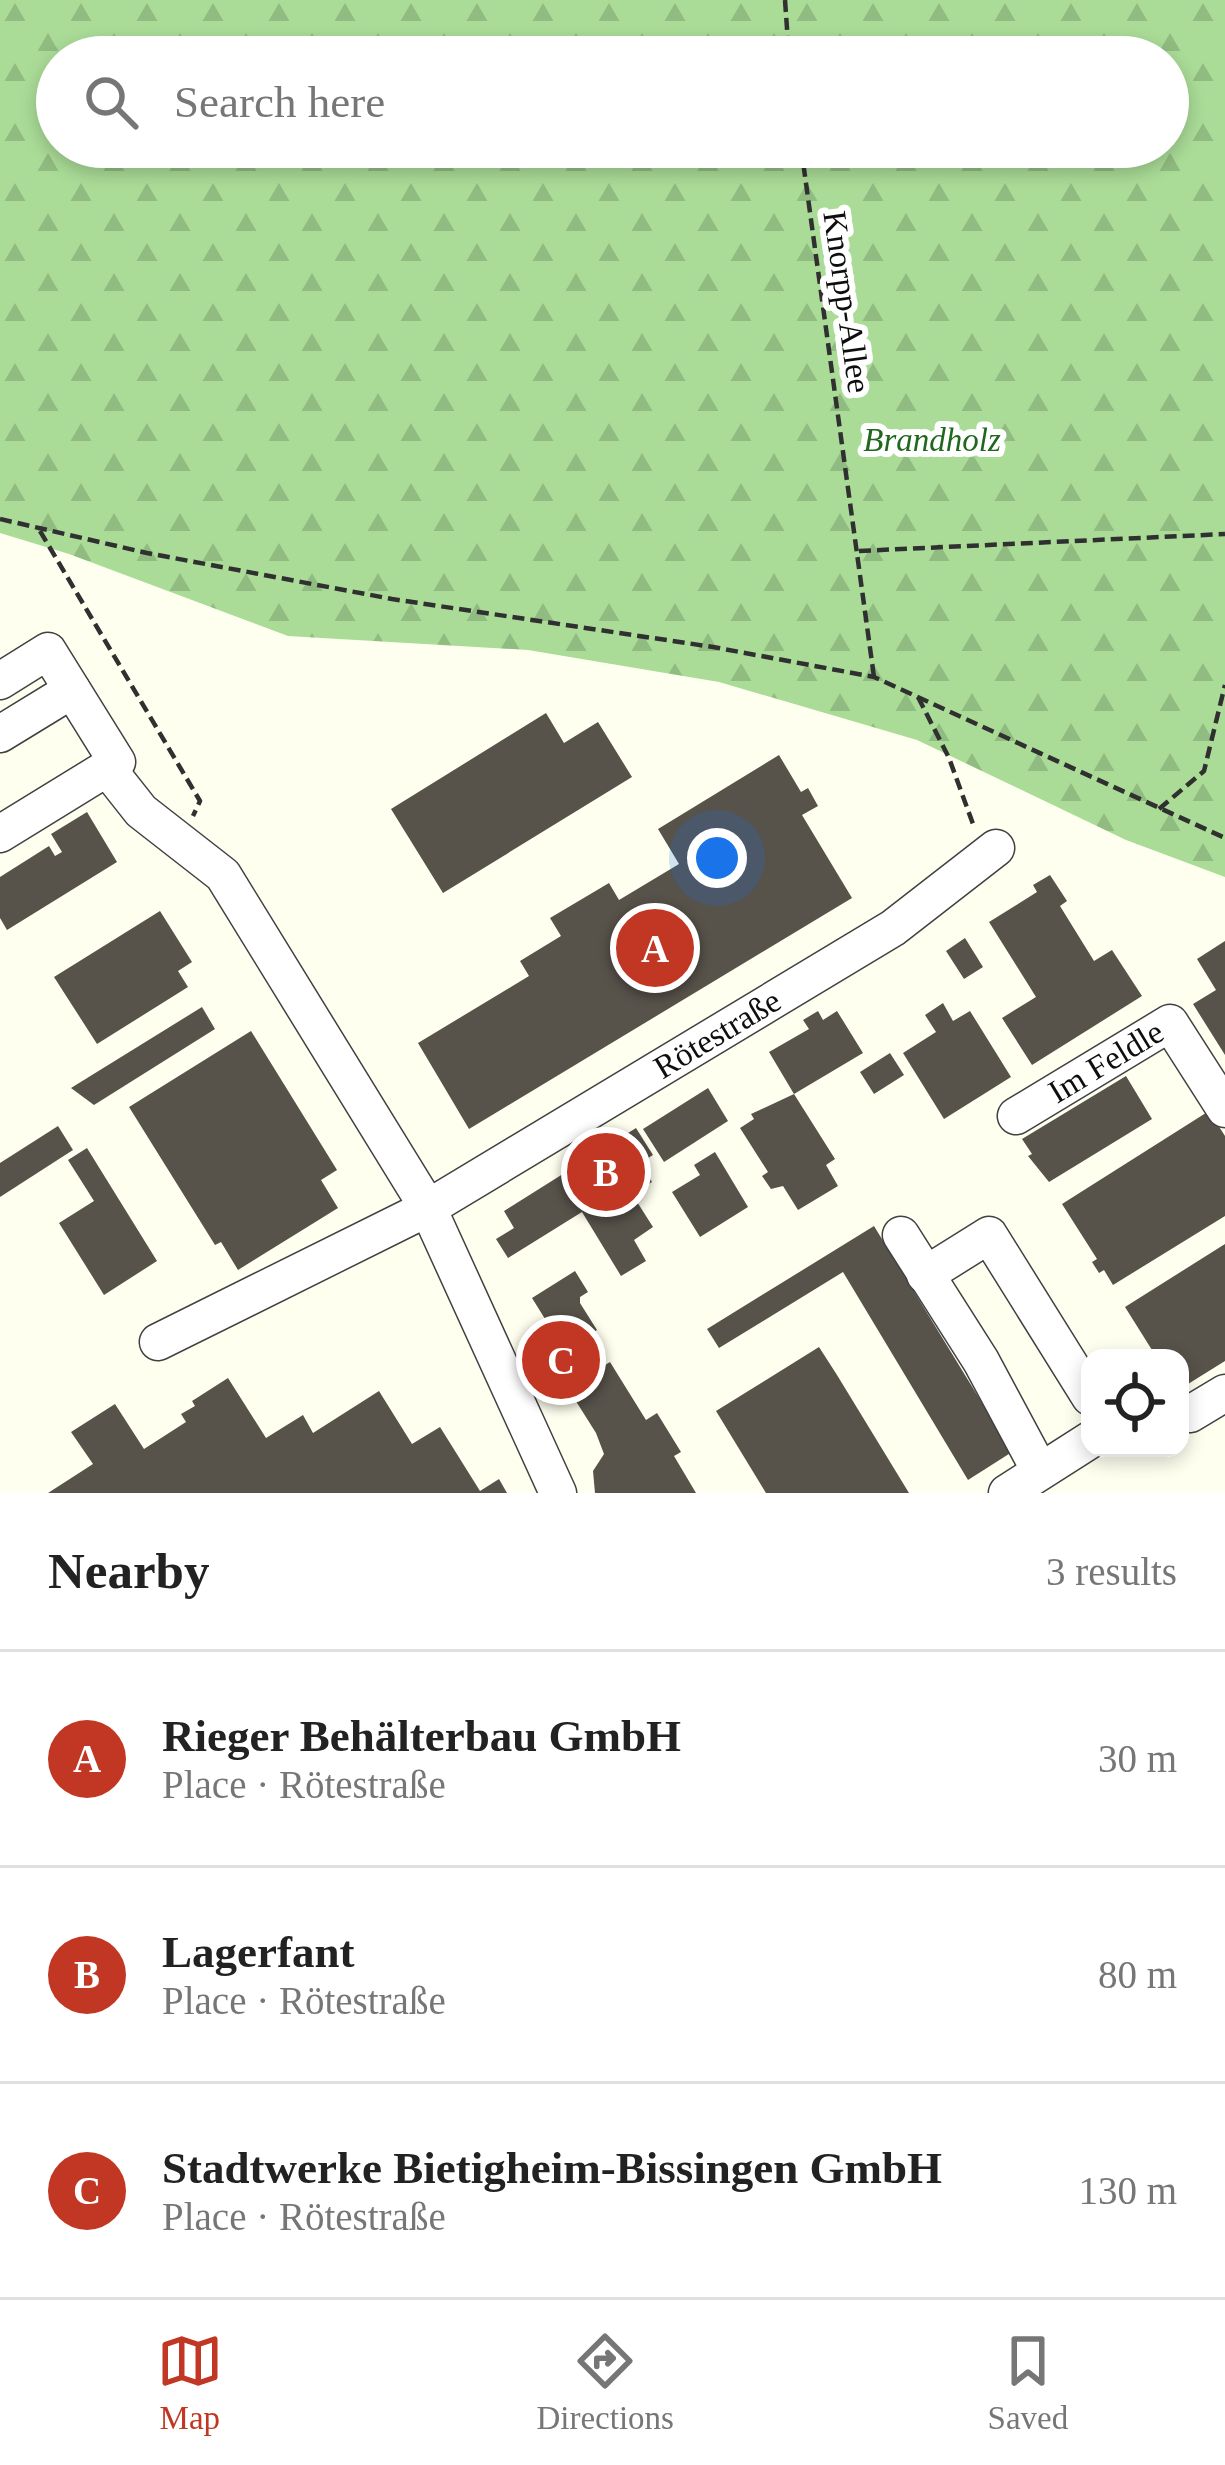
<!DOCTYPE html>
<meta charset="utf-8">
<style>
body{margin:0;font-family:Georgia,serif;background:#f2f2f2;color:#222}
.controls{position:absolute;right:36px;bottom:36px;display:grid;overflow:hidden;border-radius:24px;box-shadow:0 6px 18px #0003}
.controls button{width:108px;height:108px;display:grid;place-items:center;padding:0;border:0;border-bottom:3px solid #e0e0e0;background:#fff;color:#222;font:60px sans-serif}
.you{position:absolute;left:717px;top:858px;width:42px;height:42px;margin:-30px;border:9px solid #fff;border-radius:50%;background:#1a73e8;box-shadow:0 0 0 18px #1a73e833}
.badge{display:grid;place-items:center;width:78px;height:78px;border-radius:50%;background:#c23723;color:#fff;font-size:39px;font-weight:700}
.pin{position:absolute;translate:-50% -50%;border:6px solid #fff;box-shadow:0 3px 12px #0006}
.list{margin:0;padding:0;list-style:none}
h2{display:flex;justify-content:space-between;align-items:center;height:156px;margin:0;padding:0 48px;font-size:51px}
h2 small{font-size:39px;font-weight:400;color:#767676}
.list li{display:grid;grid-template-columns:78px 1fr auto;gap:36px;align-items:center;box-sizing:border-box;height:216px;padding:0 48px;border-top:3px solid #e0e0e0}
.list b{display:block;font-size:45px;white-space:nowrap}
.list p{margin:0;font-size:39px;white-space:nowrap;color:#767676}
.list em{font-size:39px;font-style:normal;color:#767676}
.icon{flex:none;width:66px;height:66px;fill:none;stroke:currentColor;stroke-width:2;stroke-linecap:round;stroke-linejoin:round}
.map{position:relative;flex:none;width:1225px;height:1493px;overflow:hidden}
.search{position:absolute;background:#fff;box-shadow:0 6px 18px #0003;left:36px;right:36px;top:36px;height:132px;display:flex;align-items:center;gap:30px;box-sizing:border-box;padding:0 42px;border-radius:66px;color:#767676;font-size:45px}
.sheet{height:804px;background:#fff}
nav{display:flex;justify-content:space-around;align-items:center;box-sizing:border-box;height:168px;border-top:3px solid #e0e0e0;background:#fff;font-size:33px;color:#767676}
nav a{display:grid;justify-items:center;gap:6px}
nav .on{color:#c23723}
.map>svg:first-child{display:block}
.forest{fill:url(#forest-firs);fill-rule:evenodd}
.building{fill:#57524a}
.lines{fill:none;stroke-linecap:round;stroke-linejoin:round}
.minor-casing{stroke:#414141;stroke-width:39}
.path{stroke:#303030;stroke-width:4.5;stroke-dasharray:12 6;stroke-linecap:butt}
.minor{stroke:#fff;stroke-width:36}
.labels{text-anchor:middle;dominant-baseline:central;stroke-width:12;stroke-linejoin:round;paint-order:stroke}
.street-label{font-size:33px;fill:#0e0e0e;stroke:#fff}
.park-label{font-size:33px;font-style:italic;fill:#1f681d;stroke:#fff}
</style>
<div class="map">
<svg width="1225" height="1493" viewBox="0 0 1225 1493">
<defs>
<pattern id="forest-firs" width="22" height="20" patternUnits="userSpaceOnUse" patternTransform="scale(3)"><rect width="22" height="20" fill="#aadc97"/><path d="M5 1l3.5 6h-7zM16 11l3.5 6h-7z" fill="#91bc81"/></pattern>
</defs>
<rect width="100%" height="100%" fill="#fffff0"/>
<path class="forest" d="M 0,0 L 1225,0 L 1225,877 L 1126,840 L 917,740 L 719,682 L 528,650 L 288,636 L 69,554 L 0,533 ZM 57,57 L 1168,57 L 1168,147 L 57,147 Z"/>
<g class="building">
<polygon points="546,713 564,743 598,722 632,777 443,893 391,809"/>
<polygon points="779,755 801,792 808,788 818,806 802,815 852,898 469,1129 418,1043 529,976 520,961 561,936 550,918 609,883 619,900 679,864 658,829"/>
<polygon points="87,812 117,862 7,930 0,918 0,877 49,846 55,856 62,852 51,834"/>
<polygon points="1050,875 1067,901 1060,906 1094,961 1112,950 1142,996 1032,1065 1002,1018 1036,997 989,922 1037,892 1033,885"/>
<polygon points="160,911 192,962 178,971 188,987 97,1044 54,977"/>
<polygon points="965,938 983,967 964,979 946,951"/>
<polygon points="1225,941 1225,1055 1193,1004 1216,990 1197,959"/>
<polygon points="943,1003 953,1021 970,1011 1011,1077 944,1119 903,1053 936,1032 925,1015"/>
<polygon points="202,1007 215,1029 94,1105 71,1088"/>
<polygon points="818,1011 823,1020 837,1011 863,1053 794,1094 769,1052 809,1029 803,1020"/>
<polygon points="251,1031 337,1170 321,1180 338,1208 238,1270 221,1242 215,1245 129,1107"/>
<polygon points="890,1053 904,1075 874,1094 860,1072"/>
<polygon points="1126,1076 1152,1119 1049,1182 1028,1156 1032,1154 1022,1139"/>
<polygon points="708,1088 728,1121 664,1162 643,1129"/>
<polygon points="794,1094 835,1159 826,1165 838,1186 798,1210 783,1186 771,1189 762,1176 768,1172 740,1128 754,1119 751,1114"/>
<polygon points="1209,1111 1225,1136 1225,1216 1113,1285 1104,1270 1099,1273 1092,1262 1097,1259 1062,1204"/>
<polygon points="58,1126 73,1150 0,1197 0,1163"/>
<polygon points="636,1128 653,1155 640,1163 652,1182 632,1194 653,1227 634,1240 646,1261 621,1276 582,1212 508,1258 496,1239 514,1228 504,1211"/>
<polygon points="87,1148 157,1261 104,1295 59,1223 94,1201 68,1160"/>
<polygon points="715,1152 748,1207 700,1237 672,1192 700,1175 694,1165"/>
<polygon points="874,1226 1012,1452 968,1480 843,1272 719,1348 707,1329"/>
<polygon points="1225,1244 1225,1361 1180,1389 1180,1358 1157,1358 1125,1307"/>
<polygon points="575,1271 588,1292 580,1297 580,1303 597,1330 573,1345 580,1356 563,1367 573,1385 610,1362 646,1420 657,1413 681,1452 674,1456 696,1493 595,1493 593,1471 604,1454 596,1433 567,1387 562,1391 545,1362 551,1358 542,1343 555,1335 532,1298"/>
<polygon points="819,1347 837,1375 909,1493 766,1493 716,1411"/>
<polygon points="228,1378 266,1438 303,1415 313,1433 379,1391 412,1444 440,1427 480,1491 499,1479 507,1493 48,1493 93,1464 71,1432 115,1404 144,1449 186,1422 181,1414 195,1406 192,1401"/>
</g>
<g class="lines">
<g class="minor-casing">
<g id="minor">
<polyline points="0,681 48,651 117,762 0,834"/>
<polyline points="0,734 72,690"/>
<polyline points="107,768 141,811 223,875 428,1208 558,1493"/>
<path id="s1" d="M 1016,1116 L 1170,1023 L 1225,1109"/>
<polyline points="901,1235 981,1361 1040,1471"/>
<polyline points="925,1275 989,1235 1090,1397"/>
<path id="s2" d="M 158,1342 L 428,1208 L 893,928 L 996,848"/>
<polyline points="1190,1414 1225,1393"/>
<polyline points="1007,1493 1090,1440"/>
</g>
</g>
<g class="path">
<polyline points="785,0 789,57"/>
<polyline points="801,147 874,677"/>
<polyline points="0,519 147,553 392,599 713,647 874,677 1225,838"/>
<polyline points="40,531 200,801 193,816"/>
<polyline points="859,551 1225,534"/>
<polyline points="918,697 949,758 973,824"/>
<polyline points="1159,809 1204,771 1225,685"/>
</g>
<use href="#minor" class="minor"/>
</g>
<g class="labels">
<g class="street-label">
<text transform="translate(847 302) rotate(82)">Knorpp-Allee</text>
<text stroke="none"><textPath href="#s2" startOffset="639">Rötestraße</textPath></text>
<text stroke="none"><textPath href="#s1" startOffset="105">Im Feldle</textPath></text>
</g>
<g class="park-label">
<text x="932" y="440">Brandholz</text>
</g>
</g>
</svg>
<div class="controls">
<button><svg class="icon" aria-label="locate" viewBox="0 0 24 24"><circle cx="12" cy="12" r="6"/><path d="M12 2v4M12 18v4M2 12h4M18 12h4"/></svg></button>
</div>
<div class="you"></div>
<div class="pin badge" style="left:655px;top:948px">A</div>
<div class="pin badge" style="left:606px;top:1172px">B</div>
<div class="pin badge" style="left:561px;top:1360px">C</div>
<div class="search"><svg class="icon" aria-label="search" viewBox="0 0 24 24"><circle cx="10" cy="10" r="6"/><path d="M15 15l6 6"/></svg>Search here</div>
</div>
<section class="sheet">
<h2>Nearby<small>3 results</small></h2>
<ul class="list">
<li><span class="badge">A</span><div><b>Rieger Behälterbau GmbH</b><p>Place · Rötestraße</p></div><em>30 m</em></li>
<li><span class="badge">B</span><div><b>Lagerfant</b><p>Place · Rötestraße</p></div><em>80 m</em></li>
<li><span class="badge">C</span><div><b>Stadtwerke Bietigheim-Bissingen GmbH</b><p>Place · Rötestraße</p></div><em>130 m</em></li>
</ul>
</section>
<nav>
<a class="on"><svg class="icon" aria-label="map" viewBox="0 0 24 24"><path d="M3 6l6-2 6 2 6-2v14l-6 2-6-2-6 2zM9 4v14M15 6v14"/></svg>Map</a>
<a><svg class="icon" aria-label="directions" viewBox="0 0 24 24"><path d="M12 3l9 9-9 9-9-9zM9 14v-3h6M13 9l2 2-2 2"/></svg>Directions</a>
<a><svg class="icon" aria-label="saved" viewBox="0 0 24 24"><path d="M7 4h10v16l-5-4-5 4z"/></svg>Saved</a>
</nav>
